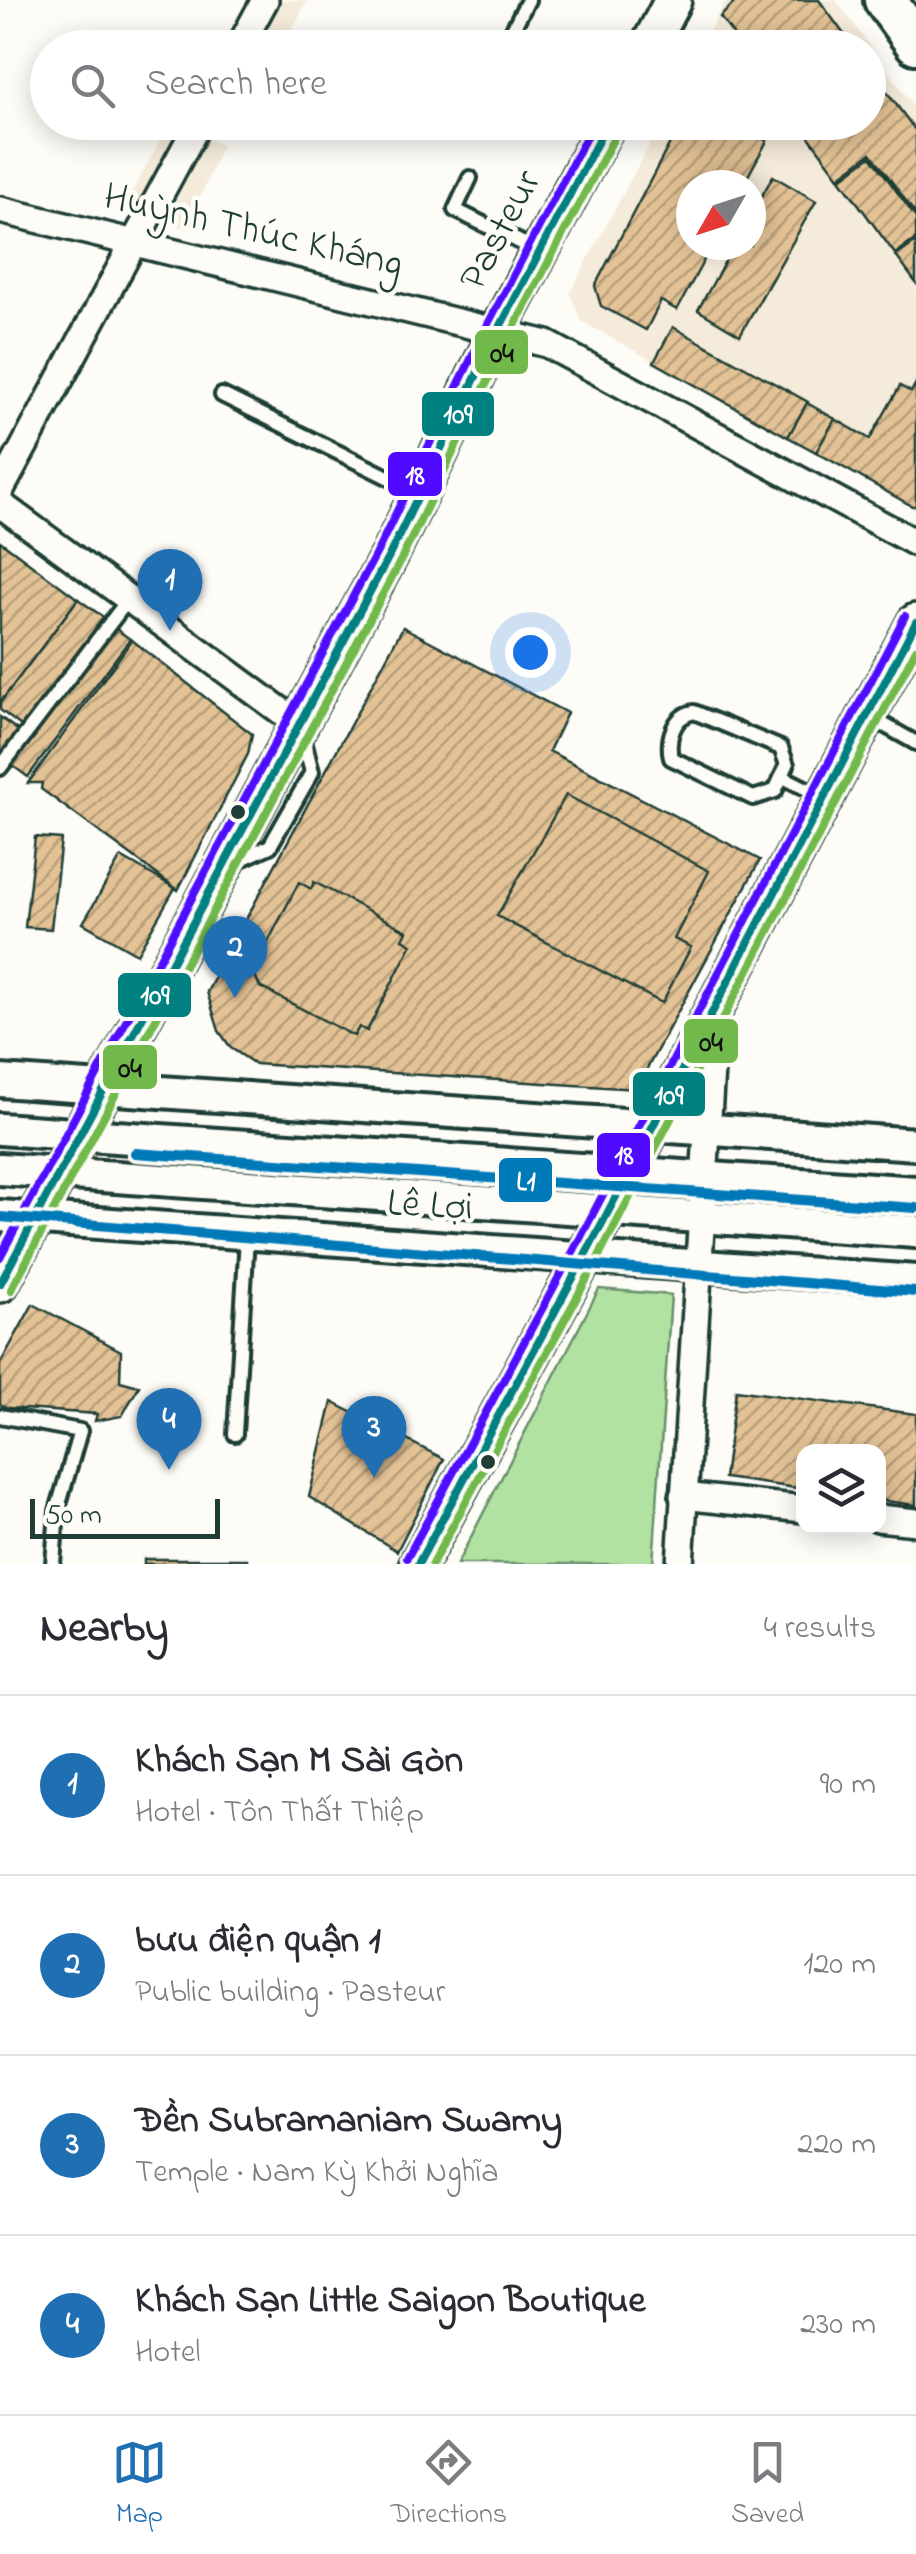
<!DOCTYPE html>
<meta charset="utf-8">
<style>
body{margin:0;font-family:"Indie Flower",sans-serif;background:#f2f2f3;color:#2b2b33}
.controls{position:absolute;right:30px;bottom:30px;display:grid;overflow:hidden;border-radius:20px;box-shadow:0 5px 25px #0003}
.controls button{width:90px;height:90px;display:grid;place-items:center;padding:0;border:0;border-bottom:2px solid #e1e1e2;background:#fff;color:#2b2b33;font:50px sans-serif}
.compass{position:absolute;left:676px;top:170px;width:90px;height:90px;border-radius:50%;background:#fff;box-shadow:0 5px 25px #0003;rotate:231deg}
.scale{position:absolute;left:30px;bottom:25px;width:190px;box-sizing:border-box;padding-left:10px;border:5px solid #1f3d34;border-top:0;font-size:28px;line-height:35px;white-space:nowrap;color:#1f3d34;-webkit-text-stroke:8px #fdfcf7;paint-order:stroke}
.you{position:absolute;left:530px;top:652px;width:35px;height:35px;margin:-25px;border:8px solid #fff;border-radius:50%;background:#1a73e8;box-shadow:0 0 0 15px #1a73e833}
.badge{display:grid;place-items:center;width:65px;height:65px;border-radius:50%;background:#1f6fb2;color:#fff;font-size:32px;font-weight:700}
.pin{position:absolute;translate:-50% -82px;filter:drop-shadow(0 2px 5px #0008)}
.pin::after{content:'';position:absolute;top:52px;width:35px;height:30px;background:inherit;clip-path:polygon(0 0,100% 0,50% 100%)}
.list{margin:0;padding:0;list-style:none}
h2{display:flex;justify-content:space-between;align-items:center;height:130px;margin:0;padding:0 40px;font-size:42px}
h2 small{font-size:32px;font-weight:400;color:#7c7c81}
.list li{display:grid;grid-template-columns:65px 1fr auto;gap:30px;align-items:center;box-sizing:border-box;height:180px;padding:0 40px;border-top:2px solid #e1e1e2}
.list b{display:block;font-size:38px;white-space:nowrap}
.list p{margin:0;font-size:32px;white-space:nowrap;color:#7c7c81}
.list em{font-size:32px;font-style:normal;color:#7c7c81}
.icon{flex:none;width:55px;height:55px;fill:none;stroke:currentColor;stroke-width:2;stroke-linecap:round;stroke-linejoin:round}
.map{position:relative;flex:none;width:916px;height:1564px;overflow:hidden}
.search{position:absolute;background:#fff;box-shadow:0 5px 25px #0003;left:30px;right:30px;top:30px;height:110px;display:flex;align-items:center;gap:25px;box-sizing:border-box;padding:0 35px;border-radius:55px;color:#7c7c81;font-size:38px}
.sheet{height:850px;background:#fff}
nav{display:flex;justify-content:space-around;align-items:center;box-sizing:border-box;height:140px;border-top:2px solid #e1e1e2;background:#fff;font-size:28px;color:#7c7c81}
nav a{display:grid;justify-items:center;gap:5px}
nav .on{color:#1f6fb2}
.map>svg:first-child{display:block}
.built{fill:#f5ebda;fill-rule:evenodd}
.green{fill:#b1e2a2;stroke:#68906b;stroke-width:2.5}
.building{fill:url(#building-hatch);stroke:#1f3d34;stroke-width:2.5}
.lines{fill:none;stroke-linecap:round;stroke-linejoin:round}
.service-casing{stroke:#1f3d34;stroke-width:20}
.minor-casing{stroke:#1f3d34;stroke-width:32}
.tertiary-casing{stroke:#1f3d34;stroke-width:38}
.secondary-casing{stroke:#1f3d34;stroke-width:42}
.primary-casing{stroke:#1f3d34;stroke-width:48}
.service{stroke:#fdfcf7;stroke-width:12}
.minor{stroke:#fdfcf7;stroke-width:25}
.tertiary{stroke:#fdfcf7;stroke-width:30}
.secondary{stroke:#fdfcf7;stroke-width:35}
.primary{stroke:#fdfcf7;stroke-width:40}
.bus-1-casing{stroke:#fdfcf7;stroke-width:15}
.bus-2-casing{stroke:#fdfcf7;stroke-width:15}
.bus-3-casing{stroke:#fdfcf7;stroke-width:15}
.bus-1{stroke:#008080;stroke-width:8}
.bus-2{stroke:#72b94c;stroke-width:8}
.bus-3{stroke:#4f0aff;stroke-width:8}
.metro-1-casing{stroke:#fdfcf7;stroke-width:18}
.metro-1{stroke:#0079b8;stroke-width:10}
.bus-dot{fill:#1f3d34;stroke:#fdfcf7;stroke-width:4}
.labels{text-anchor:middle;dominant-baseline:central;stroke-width:9;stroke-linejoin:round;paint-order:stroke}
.street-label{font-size:40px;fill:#1f3d34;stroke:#fdfcf7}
.line-badge{stroke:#fdfcf7;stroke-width:4}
.badge-label{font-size:28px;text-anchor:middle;font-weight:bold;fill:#fff}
.pale-badge-label{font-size:28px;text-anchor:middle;font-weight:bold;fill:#111}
</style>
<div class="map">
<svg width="916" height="1564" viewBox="0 0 916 1564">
<defs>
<pattern id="building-hatch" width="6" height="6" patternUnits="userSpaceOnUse" patternTransform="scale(2.5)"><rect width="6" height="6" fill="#e3c295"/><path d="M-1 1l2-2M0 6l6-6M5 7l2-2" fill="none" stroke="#b79f7a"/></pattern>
</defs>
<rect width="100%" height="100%" fill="#fdfcf7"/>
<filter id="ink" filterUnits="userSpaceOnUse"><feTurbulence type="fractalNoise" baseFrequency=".01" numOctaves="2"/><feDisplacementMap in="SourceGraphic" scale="20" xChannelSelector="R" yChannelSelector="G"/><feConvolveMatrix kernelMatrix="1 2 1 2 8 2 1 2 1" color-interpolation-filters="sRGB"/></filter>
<g filter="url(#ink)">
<g class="built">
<polygon points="282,0 308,0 282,47 256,47"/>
<path d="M 726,0 L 836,0 L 916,109 L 916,506 L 581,321 L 570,293 L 661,123 L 868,122 L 868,48 L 701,47 ZM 691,185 L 751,185 L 751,245 L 691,245 Z"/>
<polygon points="170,123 193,123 144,214 124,206"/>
<polygon points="202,137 222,145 187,229 168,221"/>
</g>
<polygon class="green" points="599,1289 671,1295 653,1564 457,1564"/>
<g class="building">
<polygon points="737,0 819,0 854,48 743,48 720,17"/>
<polygon points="868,67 916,131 916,215 871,153 839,177 798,122 868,122"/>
<polygon points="681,122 745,122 742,128 767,141 743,185 691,185 691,245 712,245 677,310 661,301 646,330 601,306 595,286"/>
<polygon points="871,156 916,218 916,239 895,254 840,179"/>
<polygon points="773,176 816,201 740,335 698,310 734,245 751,245 751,215"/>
<polygon points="916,242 916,283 896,256"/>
<polygon points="673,327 808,402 788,437 654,362"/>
<polygon points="916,383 916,506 912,506 816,452 835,419 870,439 900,386 911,392"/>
<polygon points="807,403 835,419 816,452 788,437"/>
<polygon points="0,541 78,599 0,703"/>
<polygon points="78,599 106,619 25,729 0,710 0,703"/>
<polygon points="112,626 130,639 28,777 9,763"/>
<polygon points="403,627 567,713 549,751 760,860 636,1089 255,1064 231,1048 219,1031 207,992"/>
<polygon points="132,640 252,734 248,754 178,890 41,789 42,783 28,783"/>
<polygon points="0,717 20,732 0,758"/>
<polygon points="566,795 709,871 674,939 691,947 662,1003 497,916"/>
<polygon points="35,837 61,839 51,929 25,927"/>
<polygon points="121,857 175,888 137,954 83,923"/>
<polygon points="299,882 311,889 314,882 407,931 403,939 412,944 367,1031 359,1027 354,1036 260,987 253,971"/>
<polygon points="33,1304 121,1351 120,1381 139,1386 122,1416 95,1421 97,1414 8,1408 0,1404 0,1364"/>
<polygon points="736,1390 916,1414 916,1505 878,1500 878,1452 804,1452 804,1489 724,1478"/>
<polygon points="332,1402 444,1459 397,1551 309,1497"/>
<rect x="144" y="1559" width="103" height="5"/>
</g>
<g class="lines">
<g class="service-casing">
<g id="service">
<polyline points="503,48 528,0"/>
<polyline points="460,128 462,122"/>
<polyline points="470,178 455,210 538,251"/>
<polyline points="222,395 418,492"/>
<path d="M 694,712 L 781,748 L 787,765 L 775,791 L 753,798 L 671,758 C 667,739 673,716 694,712 Z"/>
<polyline points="870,717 916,743"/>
<polyline points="0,768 130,597"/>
<polyline points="783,777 821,796"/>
<polyline points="235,862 270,846 312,772 302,732"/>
<polyline points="0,1416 80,1431 57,1511 53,1564"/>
<polyline points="235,1434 247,1237"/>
</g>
</g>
<g class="minor-casing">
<g id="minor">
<polyline points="239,48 265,0"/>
<polyline points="0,210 547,344 916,543"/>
<polyline points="0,491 199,122"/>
<polyline points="0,504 300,725"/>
<polyline points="683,1496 804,1509"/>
<polyline points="878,1518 916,1522"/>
<polyline points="680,1564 714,1021"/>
</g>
</g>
<g class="tertiary-casing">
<g id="tertiary">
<polyline points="0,1081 916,1144"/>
<polyline points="0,1129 916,1192"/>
<polyline points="0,1169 916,1232"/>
<polyline points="0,1216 916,1281"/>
</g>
</g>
<g class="secondary-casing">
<g id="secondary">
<polyline points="648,48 673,0"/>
<polyline points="0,1284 389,556 499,329 608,122"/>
<polyline points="418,1564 585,1256 916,622"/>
</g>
</g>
<g class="primary-casing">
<polyline id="primary" points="885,0 916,43"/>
</g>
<use href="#service" class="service"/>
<use href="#minor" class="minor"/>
<use href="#tertiary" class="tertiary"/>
<use href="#secondary" class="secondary"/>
<use href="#primary" class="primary"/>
<g class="bus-1-casing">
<g id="bus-1">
<polyline points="0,1284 389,556 499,329 608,122"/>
<polyline points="418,1564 585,1256 916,622"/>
</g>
</g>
<g class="bus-2-casing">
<g id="bus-2">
<polyline points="11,1290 400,562 510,335 619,128"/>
<polyline points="432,1564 596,1262 916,649"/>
</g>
</g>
<g class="bus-3-casing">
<g id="bus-3">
<polyline points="0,1257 378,550 488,324 594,122"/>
<polyline points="407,1558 574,1250 905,616"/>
</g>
</g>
<use href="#bus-1" class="bus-1"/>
<use href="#bus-2" class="bus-2"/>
<use href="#bus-3" class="bus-3"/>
<g class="metro-1-casing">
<g id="metro-1">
<polyline points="135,1153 916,1208"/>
<polyline points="0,1217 916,1292"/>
</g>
</g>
<use href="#metro-1" class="metro-1"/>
</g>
</g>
<g class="bus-dot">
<circle cx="238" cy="812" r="9"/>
<circle cx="488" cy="1462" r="9"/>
</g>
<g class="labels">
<g class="street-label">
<text transform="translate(502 231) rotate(-62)">Pasteur</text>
<text transform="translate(253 232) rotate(13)">Huỳnh Thúc Kháng</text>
<text transform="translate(430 1207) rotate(3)">Lê Lợi</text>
</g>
</g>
<g class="line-badge">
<rect x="473" y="328" width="57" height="48" rx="10" fill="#72b94c"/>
<rect x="420" y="390" width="76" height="48" rx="10" fill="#008080"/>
<rect x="386" y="450" width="58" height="48" rx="10" fill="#4f0aff"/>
<rect x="116" y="971" width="77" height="48" rx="10" fill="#008080"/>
<rect x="682" y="1017" width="58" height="48" rx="10" fill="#72b94c"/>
<rect x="101" y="1043" width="58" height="48" rx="10" fill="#72b94c"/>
<rect x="631" y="1070" width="76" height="48" rx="10" fill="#008080"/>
<rect x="595" y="1131" width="57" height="48" rx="10" fill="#4f0aff"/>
<rect x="497" y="1156" width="57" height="48" rx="10" fill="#0079b8"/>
</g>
<g class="badge-label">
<text x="458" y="423">109</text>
<text x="415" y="484">18</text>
<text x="155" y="1004">109</text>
<text x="669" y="1104">109</text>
<text x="624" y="1164">18</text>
<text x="526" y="1190">L1</text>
</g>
<g class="pale-badge-label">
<text x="502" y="362">04</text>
<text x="711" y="1051">04</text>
<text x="130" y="1077">04</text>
</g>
</svg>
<div class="controls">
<button><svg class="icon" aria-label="layers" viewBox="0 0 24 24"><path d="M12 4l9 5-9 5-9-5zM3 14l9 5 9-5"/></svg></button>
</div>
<svg class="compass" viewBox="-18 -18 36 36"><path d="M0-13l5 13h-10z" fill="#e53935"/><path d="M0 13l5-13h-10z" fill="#7c7c81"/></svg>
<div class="scale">50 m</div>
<div class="you"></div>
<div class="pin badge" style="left:170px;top:631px">1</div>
<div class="pin badge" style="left:235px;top:998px">2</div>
<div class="pin badge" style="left:374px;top:1478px">3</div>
<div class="pin badge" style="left:169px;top:1470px">4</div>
<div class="search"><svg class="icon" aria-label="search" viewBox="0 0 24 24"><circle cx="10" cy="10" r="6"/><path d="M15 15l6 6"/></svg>Search here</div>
</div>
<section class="sheet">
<h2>Nearby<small>4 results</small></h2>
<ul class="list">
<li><span class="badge">1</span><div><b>Khách Sạn M Sài Gòn</b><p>Hotel · Tôn Thất Thiệp</p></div><em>90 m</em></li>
<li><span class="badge">2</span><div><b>bưu điện quận 1</b><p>Public building · Pasteur</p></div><em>120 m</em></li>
<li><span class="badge">3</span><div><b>Đền Subramaniam Swamy</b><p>Temple · Nam Kỳ Khởi Nghĩa</p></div><em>220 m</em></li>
<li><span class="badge">4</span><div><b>Khách Sạn Little Saigon Boutique</b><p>Hotel</p></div><em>230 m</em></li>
</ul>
</section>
<nav>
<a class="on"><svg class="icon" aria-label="map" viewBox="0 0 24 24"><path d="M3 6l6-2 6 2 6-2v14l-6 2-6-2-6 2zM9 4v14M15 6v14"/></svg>Map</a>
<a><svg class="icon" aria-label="directions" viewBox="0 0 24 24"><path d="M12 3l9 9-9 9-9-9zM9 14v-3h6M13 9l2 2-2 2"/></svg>Directions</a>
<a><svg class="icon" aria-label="saved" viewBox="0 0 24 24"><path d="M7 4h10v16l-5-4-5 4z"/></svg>Saved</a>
</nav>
